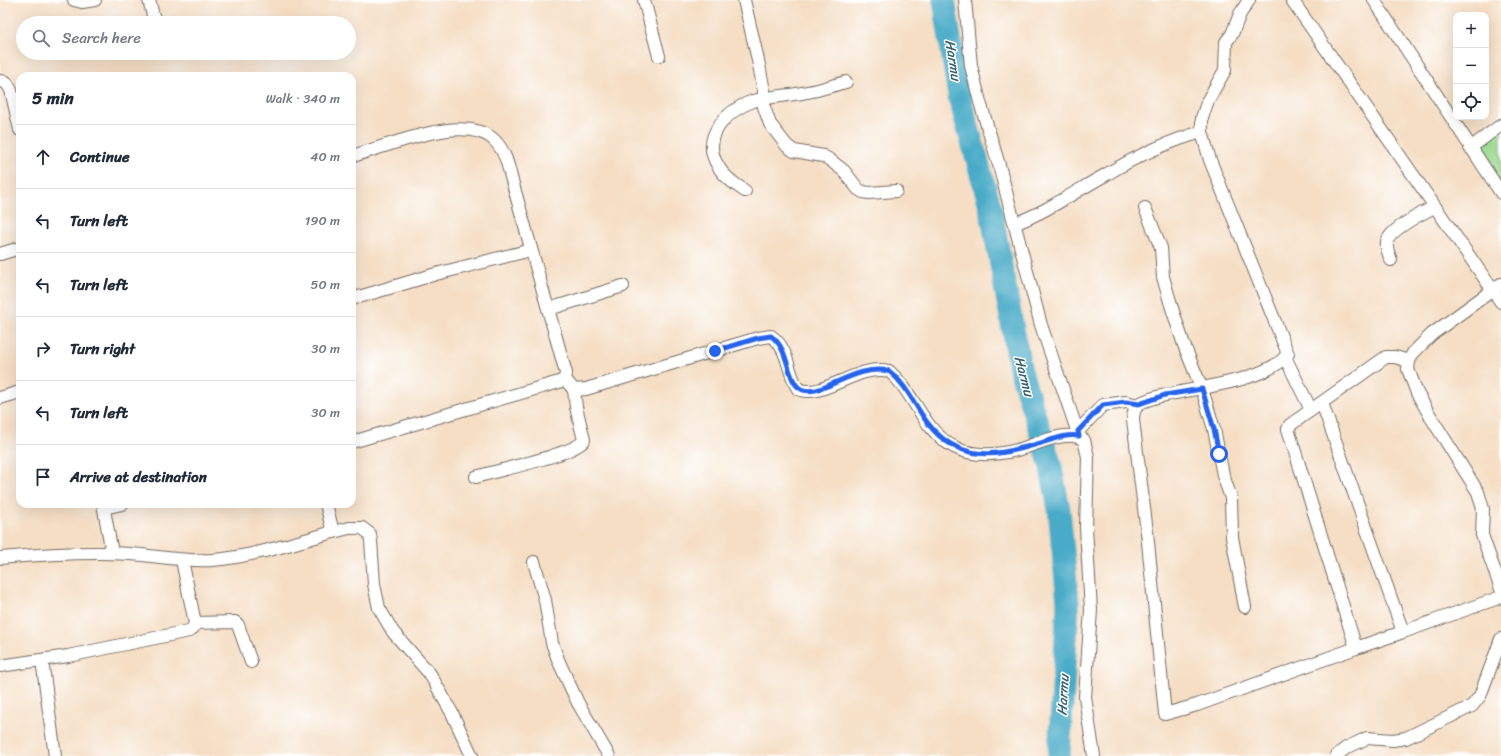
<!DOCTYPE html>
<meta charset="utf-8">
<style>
body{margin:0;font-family:Sriracha,sans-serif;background:#f6f6f7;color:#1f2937}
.controls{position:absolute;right:12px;top:12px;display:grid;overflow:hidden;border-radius:8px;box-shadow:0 4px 16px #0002}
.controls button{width:36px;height:36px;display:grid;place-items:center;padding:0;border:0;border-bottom:1px solid #e0e1e3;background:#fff;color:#1f2937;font:20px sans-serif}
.stop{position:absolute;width:12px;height:12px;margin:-9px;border:3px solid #2563eb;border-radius:50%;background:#fff}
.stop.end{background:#2563eb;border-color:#fff;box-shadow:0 1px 4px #0008}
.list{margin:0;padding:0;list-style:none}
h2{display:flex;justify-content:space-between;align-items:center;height:52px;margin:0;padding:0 16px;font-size:17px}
h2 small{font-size:13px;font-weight:400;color:#747a83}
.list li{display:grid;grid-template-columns:26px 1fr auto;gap:12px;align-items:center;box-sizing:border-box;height:64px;padding:0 16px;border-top:1px solid #e0e1e3}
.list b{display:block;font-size:15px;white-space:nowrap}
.list em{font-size:13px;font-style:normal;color:#747a83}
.icon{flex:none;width:22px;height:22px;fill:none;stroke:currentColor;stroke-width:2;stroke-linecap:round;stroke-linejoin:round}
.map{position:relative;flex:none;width:1501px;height:756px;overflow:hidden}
.search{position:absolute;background:#fff;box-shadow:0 4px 16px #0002;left:16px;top:16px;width:340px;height:44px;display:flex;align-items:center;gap:10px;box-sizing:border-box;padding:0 14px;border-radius:22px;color:#747a83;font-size:15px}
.panel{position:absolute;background:#fff;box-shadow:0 4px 16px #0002;left:16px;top:72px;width:340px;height:436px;border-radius:12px}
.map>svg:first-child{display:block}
.green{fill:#99d88e;stroke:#62825c}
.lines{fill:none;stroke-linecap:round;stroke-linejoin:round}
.river{stroke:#49abc8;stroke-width:23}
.minor-casing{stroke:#726a61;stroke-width:14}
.minor{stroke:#fff;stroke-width:12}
.route{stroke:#2563eb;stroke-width:5}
.labels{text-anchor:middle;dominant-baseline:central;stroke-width:3;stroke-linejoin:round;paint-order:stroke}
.water-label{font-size:14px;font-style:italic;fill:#375e6a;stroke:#fff}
</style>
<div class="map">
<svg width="1501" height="756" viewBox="0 0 1501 756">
<rect width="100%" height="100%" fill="#fff"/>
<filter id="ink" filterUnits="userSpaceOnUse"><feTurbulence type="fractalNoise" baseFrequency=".025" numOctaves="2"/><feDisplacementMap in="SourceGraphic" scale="8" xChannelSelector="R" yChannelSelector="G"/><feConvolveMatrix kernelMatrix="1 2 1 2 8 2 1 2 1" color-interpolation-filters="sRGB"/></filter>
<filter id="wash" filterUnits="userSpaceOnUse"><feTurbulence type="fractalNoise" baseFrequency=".012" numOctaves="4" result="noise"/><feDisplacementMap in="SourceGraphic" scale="16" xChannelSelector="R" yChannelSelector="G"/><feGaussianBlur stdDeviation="0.9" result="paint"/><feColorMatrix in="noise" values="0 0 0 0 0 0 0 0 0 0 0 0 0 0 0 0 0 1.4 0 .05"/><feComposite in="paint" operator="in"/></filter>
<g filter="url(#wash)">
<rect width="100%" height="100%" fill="#f5dec4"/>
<polygon class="green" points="1501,126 1501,184 1474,145"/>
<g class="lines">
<polyline class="river" points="944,0 959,96 990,206 1021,372 1050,463 1059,509 1068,603 1059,756"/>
</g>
</g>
<g filter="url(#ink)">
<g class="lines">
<g class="minor-casing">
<g id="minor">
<polyline points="74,0 82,2 95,0"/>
<polyline points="149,0 155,23"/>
<polyline points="644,0 659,56"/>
<polyline points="744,0 758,60 764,91 764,107 770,124 787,146 794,151 823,156 830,160 844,171 858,189 863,192 869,193 896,191"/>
<polyline points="965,0 971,66 980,102 999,165 1041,325 1079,436"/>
<path d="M 1249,0 L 1240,14 L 1232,34 L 1226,42 L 1225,70 L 1208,100 L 1202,118 L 1202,132 L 1210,160 L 1288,354 C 1268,380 1202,387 1171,394 C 1161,396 1148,398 1139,404 C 1134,408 1133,414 1133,420 L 1147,532 L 1165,714 L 1197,705 L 1356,648"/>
<polyline points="1292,0 1501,302"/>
<polyline points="1374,0 1501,193"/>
<polyline points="0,81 6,82 11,90 20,130"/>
<polyline points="1470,148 1501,125"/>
<path d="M 352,156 C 387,147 466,111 495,141 C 505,151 508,165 511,177 L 566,373 L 565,379 L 559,382 L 352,442"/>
<path d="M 745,191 C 735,184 724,177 718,166 C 700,137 726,111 753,101 C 771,96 789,96 807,92 C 821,90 833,85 846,82"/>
<polyline points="1145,208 1161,248 1163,277 1171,305 1184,345 1202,389 1214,429 1223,475 1231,498 1232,537 1245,607"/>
<path d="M 1014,224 C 1048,211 1076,191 1107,174 C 1137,156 1169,141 1202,132"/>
<polyline points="0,254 20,248"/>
<path d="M 1391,260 C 1389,255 1386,248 1387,242 C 1390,229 1423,213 1434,207"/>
<polyline points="1501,284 1432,334 1413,353 1409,361 1408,369 1417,393 1432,419 1478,492 1483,509 1482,535 1501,589"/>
<polyline points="352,299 436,274 531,250"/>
<polyline points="549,309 623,286"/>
<polyline points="1285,357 1311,410"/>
<path d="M 565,379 L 574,390 L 586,389 L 758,338 L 771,336 C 789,348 787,372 798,389 C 823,400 858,363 889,371 C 915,393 922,430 954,447 C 973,457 997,455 1017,450 C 1035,445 1068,428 1084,440 L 1088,457 L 1086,528 L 1091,610 L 1085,697 L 1094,756"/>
<polyline points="0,398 20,392"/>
<polyline points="1322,403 1403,632 1501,597"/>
<polyline points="1078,431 1103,405 1126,402 1139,405"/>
<path d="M 476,477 C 494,471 577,454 584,440 L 576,407 L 574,390"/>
<polyline points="103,504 112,553"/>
<polyline points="326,504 333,532"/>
<polyline points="104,508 122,504"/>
<path d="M 0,558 C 44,554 87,551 131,554 C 158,556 185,562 213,560 C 259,556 304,539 349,528 L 362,528 L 370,534 L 371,541 L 374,584 L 379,608 L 393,632 L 430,674 L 452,713 L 472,756"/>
<polyline points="534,562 545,600 552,643 559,662 578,703 609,756"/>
<polyline points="195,623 235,622 238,625 251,662"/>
<polyline points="1403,632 1356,648 1288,429 1290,425 1386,357 1395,357 1409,361"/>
<polyline points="42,660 55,756"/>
<polyline points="0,666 68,656 189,631 193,628 195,623 182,560"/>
<polyline points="1336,756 1346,748 1367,738 1393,740 1406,738 1472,706 1480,696 1501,639"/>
</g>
</g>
<use href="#minor" class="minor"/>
</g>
</g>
<g class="lines" filter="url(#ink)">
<path class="route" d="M 715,351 L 758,338 L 771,336 C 797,354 780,405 825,387 C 845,379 867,366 889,371 C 912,389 919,420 942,438 C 973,463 1006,453 1041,443 C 1054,439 1066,434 1079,436 L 1078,431 L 1103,405 L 1126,402 L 1139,404 L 1165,395 L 1202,389 L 1214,429 L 1219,454"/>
</g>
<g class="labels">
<g class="water-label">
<text transform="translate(953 60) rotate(81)">Harmu</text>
<text transform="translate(1024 376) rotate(75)">Harmu</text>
<text transform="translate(1063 695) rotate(-87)">Harmu</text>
</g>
</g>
</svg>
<div class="controls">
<button>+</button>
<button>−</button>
<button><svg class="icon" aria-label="locate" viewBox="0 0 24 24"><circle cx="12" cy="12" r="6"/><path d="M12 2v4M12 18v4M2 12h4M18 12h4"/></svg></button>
</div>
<div class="stop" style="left:1219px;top:454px"></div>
<div class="stop end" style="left:715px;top:351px"></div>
<div class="search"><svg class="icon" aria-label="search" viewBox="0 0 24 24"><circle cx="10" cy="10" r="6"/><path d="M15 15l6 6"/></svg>Search here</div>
<section class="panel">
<h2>5 min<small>Walk · 340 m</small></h2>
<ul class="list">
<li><svg class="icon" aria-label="ahead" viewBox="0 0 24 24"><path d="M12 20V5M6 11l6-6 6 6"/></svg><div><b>Continue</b></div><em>40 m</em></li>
<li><svg class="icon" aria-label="left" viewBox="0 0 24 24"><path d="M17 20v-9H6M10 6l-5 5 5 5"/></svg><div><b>Turn left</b></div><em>190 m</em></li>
<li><svg class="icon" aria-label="left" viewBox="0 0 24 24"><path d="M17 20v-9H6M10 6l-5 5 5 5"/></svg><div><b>Turn left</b></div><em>50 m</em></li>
<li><svg class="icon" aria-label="right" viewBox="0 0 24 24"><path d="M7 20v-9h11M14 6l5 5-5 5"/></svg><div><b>Turn right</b></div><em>30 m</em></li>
<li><svg class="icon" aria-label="left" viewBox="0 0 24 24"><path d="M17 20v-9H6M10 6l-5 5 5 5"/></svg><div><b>Turn left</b></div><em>30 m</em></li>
<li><svg class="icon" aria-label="arrive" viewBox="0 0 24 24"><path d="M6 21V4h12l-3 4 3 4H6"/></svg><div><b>Arrive at destination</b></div></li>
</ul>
</section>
</div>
